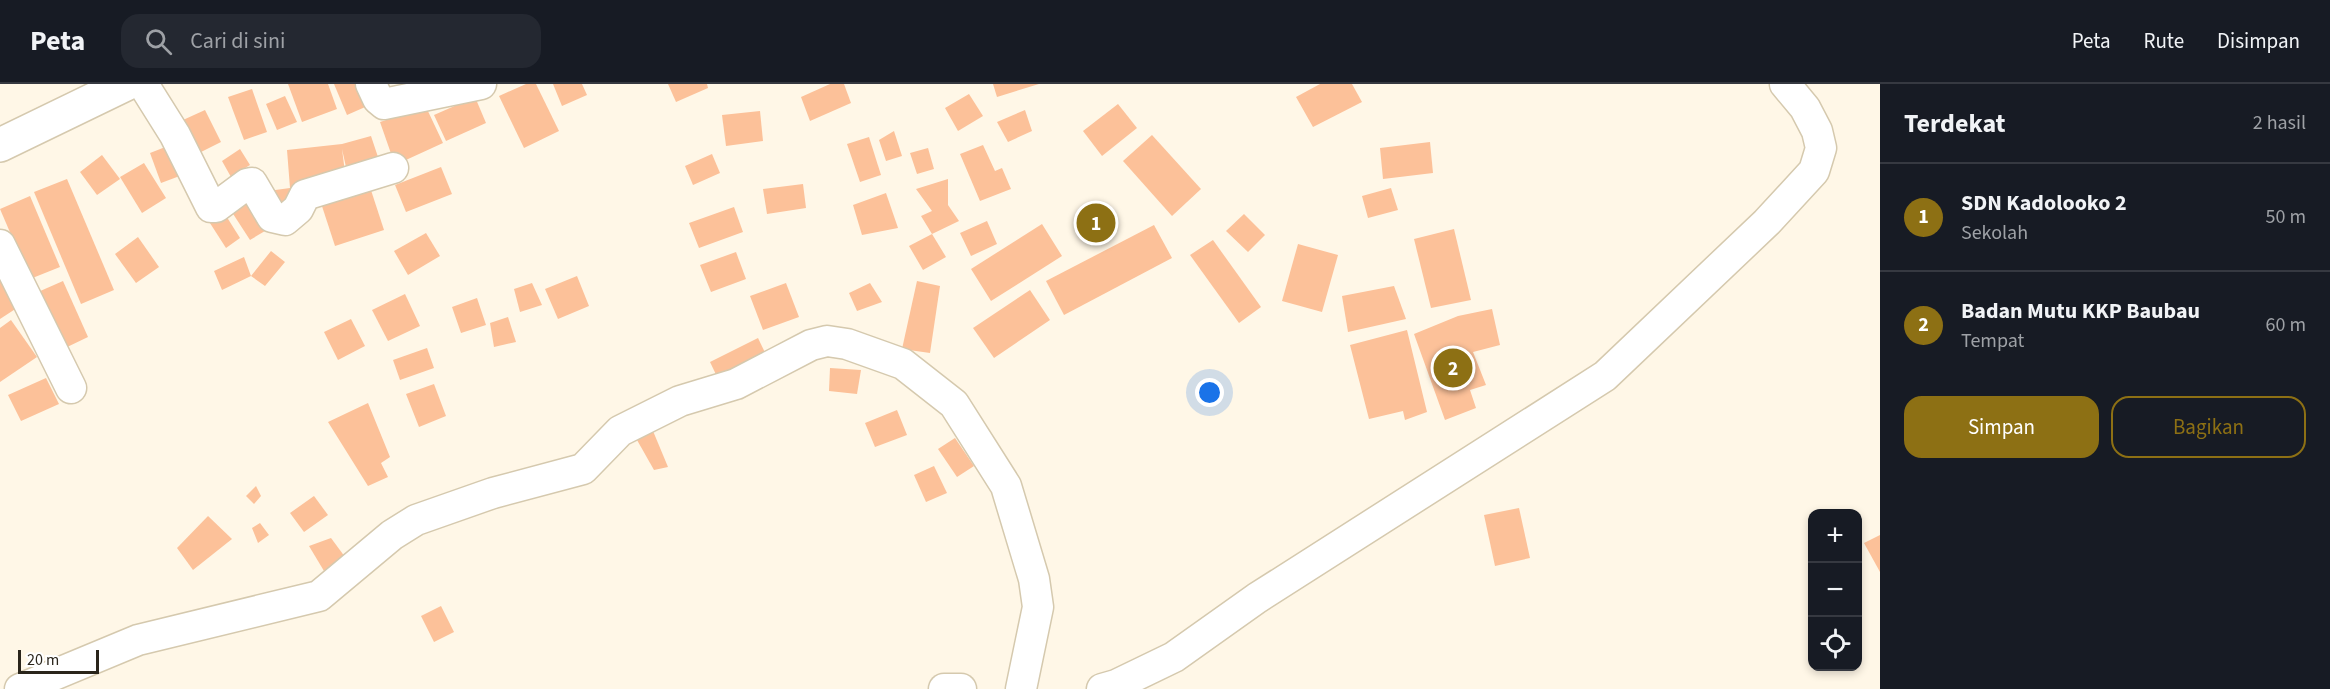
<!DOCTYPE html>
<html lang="id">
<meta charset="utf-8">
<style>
body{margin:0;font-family:"Source Sans 3",sans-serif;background:#242831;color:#f1f3f6}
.controls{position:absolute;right:18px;bottom:18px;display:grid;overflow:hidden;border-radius:12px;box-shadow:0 3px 9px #0003}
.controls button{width:54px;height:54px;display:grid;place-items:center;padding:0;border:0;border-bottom:2px solid #363941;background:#171b24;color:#f1f3f6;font:30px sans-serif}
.scale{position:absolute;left:18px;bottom:15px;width:81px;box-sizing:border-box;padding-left:6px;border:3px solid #2a251b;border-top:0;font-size:16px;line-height:21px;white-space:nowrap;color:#2a251b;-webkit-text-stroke:4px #fff;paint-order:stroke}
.you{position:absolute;left:1210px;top:309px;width:21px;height:21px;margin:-15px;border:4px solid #fff;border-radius:50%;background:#1a73e8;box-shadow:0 0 0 9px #1a73e833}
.badge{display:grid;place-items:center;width:39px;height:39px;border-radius:50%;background:#8d7014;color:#fff;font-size:20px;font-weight:700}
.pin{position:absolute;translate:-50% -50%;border:3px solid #fff;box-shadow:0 2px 6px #0006}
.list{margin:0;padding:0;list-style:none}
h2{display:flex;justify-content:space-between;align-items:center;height:78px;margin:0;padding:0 24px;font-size:26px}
h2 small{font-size:20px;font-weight:400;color:#9ea1a6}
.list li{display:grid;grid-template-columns:39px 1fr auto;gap:18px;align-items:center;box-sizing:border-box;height:108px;padding:0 24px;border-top:2px solid #363941}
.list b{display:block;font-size:22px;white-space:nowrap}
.list p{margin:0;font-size:20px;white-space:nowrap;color:#9ea1a6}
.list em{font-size:20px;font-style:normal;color:#9ea1a6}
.actions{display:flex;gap:12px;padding:18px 24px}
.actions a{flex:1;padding:14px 0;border:2px solid #8d7014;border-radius:18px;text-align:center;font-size:21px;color:#8d7014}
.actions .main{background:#8d7014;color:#fff}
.icon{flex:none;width:33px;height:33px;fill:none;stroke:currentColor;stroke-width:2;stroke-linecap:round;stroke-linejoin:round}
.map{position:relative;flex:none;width:1880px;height:605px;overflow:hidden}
header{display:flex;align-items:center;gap:36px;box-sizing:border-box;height:84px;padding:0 30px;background:#171b24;border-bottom:2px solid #363941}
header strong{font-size:28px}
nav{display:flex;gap:33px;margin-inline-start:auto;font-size:21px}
.search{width:420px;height:54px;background:#242831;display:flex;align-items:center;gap:15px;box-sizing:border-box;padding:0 21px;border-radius:18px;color:#9ea1a6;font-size:22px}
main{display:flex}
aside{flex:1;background:#171b24}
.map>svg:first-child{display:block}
.building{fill:#fcc199}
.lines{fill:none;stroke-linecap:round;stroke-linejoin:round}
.minor-casing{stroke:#d5c9ae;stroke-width:33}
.highway-casing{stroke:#d5c9ae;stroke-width:36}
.minor{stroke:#fff;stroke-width:30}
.highway{stroke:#fff;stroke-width:33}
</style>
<header>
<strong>Peta</strong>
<div class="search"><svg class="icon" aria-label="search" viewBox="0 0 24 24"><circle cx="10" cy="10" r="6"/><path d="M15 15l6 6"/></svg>Cari di sini</div>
<nav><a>Peta</a><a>Rute</a><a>Disimpan</a></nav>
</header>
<main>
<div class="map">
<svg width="1880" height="605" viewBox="0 0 1880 605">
<rect width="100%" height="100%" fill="#fff7e7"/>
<g class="building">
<polygon points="288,0 328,0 337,25 302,38"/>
<polygon points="334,0 364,0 372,20 347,31"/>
<polygon points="526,0 536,0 559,47 524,64 499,12"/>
<polygon points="553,0 582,0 587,11 562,22"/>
<polygon points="668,0 707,0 708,4 676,18"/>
<polygon points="830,0 844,0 851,19 810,37 801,13"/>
<polygon points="993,0 1039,0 997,13"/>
<polygon points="1320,0 1352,0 1362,18 1313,43 1296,13"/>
<polygon points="252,5 267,48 244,56 228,13"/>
<polygon points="969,10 983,32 958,47 945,24"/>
<polygon points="285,12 297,38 277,46 266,20"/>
<polygon points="475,13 486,39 446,57 434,31"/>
<polygon points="1118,20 1137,44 1102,72 1083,47"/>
<polygon points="426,23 443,59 395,81 380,38"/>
<polygon points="205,26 221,58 199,69 183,36"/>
<polygon points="1025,26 1032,47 1008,58 997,38"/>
<polygon points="760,27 763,57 726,62 722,31"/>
<polygon points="894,47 902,72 886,77 879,56"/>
<polygon points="1152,51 1201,105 1172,132 1123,77"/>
<polygon points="371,52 378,73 346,83 342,65 346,96 290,104 287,66 342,60"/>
<polygon points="869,53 881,91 860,98 847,60"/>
<polygon points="1430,58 1433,89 1383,95 1380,64"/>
<polygon points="173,60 185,90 161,99 150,69"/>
<polygon points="983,61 995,87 1002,84 1011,105 980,117 960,70"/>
<polygon points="928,64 934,85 917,90 910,69"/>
<polygon points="240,65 250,81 231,93 222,77"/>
<polygon points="712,70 720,89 693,101 685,82"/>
<polygon points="102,71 120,95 97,111 80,88"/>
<polygon points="144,79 166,114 142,129 120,93"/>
<polygon points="441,83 452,110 406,128 395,101"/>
<polygon points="67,95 114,206 81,220 34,108"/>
<polygon points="948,95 948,121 959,137 932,150 921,132 932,127 916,105"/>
<polygon points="368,97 384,146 335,162 319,113"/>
<polygon points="803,100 806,124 767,130 763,105"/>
<polygon points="252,104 275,141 250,156 226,119"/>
<polygon points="290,104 294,127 271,130 268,107"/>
<polygon points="1391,104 1398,126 1368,134 1362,112"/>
<polygon points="886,109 898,144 862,151 853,121"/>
<polygon points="30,112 60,183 30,195 0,125"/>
<polygon points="734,123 743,148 699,164 689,139"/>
<polygon points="223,127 240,154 226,164 208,136"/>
<polygon points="1244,130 1265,151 1248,168 1226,147"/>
<polygon points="987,137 997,160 971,172 960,149"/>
<polygon points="1042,140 1062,172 991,217 971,185"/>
<polygon points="1154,141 1172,174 1064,231 1046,197"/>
<polygon points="1454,145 1471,216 1431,224 1414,155"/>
<polygon points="426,149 440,172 408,191 394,167"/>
<polygon points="932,150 946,173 923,186 909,162"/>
<polygon points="138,153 159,183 136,199 115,170"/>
<polygon points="1213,156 1261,223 1239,239 1190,171"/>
<polygon points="1298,160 1338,171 1322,228 1282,217"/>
<polygon points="271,167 285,178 265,202 251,192 222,206 214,187 244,173 251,192"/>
<polygon points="736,168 746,195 711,208 700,181"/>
<polygon points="577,192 589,222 558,235 545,205"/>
<polygon points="6,194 23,220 0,235 0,198"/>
<polygon points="63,197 88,253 63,265 38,208"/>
<polygon points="917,197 940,202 930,269 902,265"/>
<polygon points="532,199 542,221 520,228 514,205"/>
<polygon points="786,199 799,233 763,246 750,212"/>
<polygon points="870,199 882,218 857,227 849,209"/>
<polygon points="1394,202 1406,235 1348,248 1342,212"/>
<polygon points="1030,206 1050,236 994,274 973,244"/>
<polygon points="405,210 420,242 388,257 372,226"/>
<polygon points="477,214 486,241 461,249 452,223"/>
<polygon points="1492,225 1500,261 1473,268 1486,301 1470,306 1476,324 1445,336 1414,250 1458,232"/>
<polygon points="508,233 516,258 494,263 490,239"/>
<polygon points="351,235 365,262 338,276 324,248"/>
<polygon points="11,236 37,273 0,298 0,244"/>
<polygon points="1407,246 1427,328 1405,336 1403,327 1369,335 1350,261"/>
<polygon points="758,254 769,277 721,301 710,278"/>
<polygon points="427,264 434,284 400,296 393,276"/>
<polygon points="830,284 861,286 857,310 829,307"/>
<polygon points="46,294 59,320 21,337 8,311"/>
<polygon points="434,300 446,332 419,343 406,310"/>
<polygon points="368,319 390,373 381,379 388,393 368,402 328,338"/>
<polygon points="897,326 907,351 875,363 865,339"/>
<polygon points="653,347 668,383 654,386 637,356"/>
<polygon points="955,354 974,382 957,393 938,365"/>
<polygon points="934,382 947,409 926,418 914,391"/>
<polygon points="256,402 261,412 254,420 246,412"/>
<polygon points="314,412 328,431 304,448 290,429"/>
<polygon points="1519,424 1530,474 1495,482 1484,431"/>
<polygon points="208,432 232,455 193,486 177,464"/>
<polygon points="260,439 269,451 258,459 252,444"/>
<polygon points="1880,451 1880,488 1864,459"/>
<polygon points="331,454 348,477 324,487 309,462"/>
<polygon points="441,522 454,548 434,558 421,532"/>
</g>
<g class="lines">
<g class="minor-casing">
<g id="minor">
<polyline points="143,0 175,51 211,123 216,123 247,100 252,99 272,133 285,136 298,125 305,111 393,84"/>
<polyline points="371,0 378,15 384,20 481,0"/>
<polyline points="0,161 71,304"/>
<polyline points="20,605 138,556 319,512 392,451 416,436 493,409 583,385 620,347 680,317 736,300 811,261 827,257 847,260 903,280 954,320 1006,402 1034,495 1038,523 1021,605"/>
<polyline points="944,605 961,605"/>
<polyline points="1102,605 1116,601 1174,573 1257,514 1605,292 1767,138 1814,87 1821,64 1817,47 1805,24 1785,0"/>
</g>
</g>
<g class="highway-casing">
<polyline id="highway" points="0,61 126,0"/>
</g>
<use href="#minor" class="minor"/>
<use href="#highway" class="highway"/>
</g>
</svg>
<div class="controls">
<button>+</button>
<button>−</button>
<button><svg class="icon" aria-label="locate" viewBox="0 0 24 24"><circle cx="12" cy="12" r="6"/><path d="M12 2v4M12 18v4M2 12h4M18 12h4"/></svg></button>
</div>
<div class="scale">20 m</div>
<div class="you"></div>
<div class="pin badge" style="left:1096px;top:139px">1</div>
<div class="pin badge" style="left:1453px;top:284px">2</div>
</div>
<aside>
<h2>Terdekat<small>2 hasil</small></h2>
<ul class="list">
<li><span class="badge">1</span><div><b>SDN Kadolooko 2</b><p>Sekolah</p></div><em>50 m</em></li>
<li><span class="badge">2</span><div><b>Badan Mutu KKP Baubau</b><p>Tempat</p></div><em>60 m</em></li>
</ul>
<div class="actions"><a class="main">Simpan</a><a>Bagikan</a></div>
</aside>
</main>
